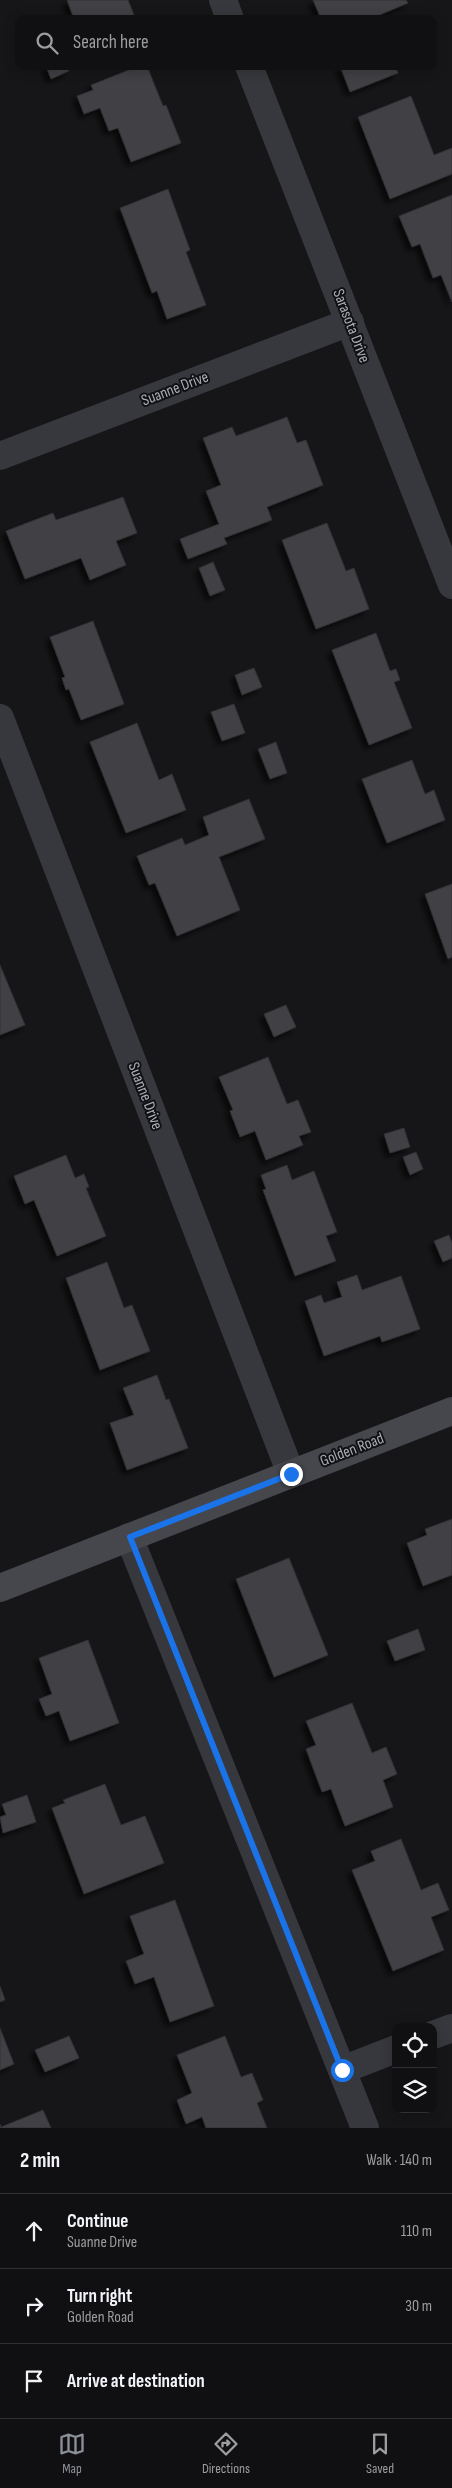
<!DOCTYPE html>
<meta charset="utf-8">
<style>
body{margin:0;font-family:"Sofia Sans Condensed",sans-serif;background:#19191b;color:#f1f3f6}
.controls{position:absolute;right:15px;bottom:15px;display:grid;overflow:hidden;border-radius:10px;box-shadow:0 2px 12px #0003}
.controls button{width:45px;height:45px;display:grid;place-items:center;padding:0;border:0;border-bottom:1px solid #303032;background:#101012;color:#f1f3f6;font:25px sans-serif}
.stop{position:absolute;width:15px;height:15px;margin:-11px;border:4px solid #1a73e8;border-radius:50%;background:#fff}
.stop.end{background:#1a73e8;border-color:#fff;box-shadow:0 1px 5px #0008}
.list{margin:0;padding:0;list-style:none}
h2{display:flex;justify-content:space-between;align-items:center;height:65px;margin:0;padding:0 20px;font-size:21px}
h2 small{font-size:16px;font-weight:400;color:#9c9d9f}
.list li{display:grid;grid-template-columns:32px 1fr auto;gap:15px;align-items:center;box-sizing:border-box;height:75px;padding:0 20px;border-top:1px solid #303032}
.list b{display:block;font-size:19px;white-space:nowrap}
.list p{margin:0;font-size:16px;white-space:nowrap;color:#9c9d9f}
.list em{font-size:16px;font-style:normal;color:#9c9d9f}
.icon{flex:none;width:28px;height:28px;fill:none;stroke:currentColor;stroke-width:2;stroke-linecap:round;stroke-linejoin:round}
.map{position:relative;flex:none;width:452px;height:2128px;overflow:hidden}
.search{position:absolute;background:#101012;box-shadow:0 2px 12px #0003;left:15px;right:15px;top:15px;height:55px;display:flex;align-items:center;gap:12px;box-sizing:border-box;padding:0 18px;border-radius:10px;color:#9c9d9f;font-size:19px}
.sheet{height:290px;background:#101012}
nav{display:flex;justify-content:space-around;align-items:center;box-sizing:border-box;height:70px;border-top:1px solid #303032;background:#101012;font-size:14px;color:#9c9d9f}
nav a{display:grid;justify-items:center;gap:2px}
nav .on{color:#8c9099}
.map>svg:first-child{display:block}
.building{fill:#404145;stroke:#303034;filter:url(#shadow)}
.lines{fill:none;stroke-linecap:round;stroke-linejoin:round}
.street{stroke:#37383d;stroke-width:28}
.secondary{stroke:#45474d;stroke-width:28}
.route{stroke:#1a73e8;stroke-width:6}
.labels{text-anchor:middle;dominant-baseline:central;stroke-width:4;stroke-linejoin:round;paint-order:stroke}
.street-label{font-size:16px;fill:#a8adb8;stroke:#111113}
</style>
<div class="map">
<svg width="452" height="2128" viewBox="0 0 452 2128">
<defs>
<filter id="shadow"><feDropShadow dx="-4.5" dy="4.5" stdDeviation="2.5" flood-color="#0009"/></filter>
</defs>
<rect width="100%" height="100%" fill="#161618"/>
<g class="building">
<polygon points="67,0 128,0 134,15 124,19 74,19"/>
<polygon points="313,0 406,0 408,3 375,17 376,19 321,19"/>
<polygon points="46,66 67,66 69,71 51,79"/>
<polygon points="139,66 147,66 163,106 166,105 181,143 131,162 118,128 109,131 100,108 84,114 77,96 93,90 91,85"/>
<polygon points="340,66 395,66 398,73 350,92"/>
<polygon points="411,96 434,155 452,148 452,174 390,199 358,117"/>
<polygon points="168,189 190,250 186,252 206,305 167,319 157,291 152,293 120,208"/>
<polygon points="452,195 452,302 441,275 433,278 420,244 412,247 399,216"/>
<polygon points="287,417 297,443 306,440 323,485 267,507 272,520 224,538 227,544 188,559 180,539 219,524 206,491 221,485 203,438 232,427 236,436"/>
<polygon points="123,497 137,533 116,541 126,565 90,580 81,558 25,579 6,531 53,513 56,520"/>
<polygon points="327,523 346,571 354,568 369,609 316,629 282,540"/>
<polygon points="213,562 225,590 210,596 199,568"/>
<polygon points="93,621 124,704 81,720 69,689 66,690 62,678 65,677 50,637"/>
<polygon points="376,633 390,671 396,669 400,680 394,682 412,728 369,745 332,650"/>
<polygon points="254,668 262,687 242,695 235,675"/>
<polygon points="234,704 245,733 222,741 211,712"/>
<polygon points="137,723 159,780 172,774 186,810 126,833 90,742"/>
<polygon points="276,742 287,773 270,779 258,749"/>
<polygon points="412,760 425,794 434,790 445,820 387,843 362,779"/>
<polygon points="249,799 265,839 219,857 240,910 177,936 155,883 149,885 137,856 182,838 185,845 209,835 203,817"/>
<polygon points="452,884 452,957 448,959 425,894"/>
<polygon points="0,965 25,1025 0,1035"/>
<polygon points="286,1005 296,1027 274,1037 264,1014"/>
<polygon points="268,1057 287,1104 298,1100 311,1132 299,1136 303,1145 266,1160 255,1131 240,1137 230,1111 233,1110 219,1077"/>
<polygon points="404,1128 410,1147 390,1153 384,1134"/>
<polygon points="416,1152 423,1169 410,1175 403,1157"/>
<polygon points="66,1155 75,1178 84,1174 89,1187 86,1188 106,1236 57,1256 34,1200 25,1204 14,1176"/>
<polygon points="287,1165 292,1180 314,1171 337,1232 326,1236 336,1261 295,1276 263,1190 266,1189 261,1175"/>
<polygon points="449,1235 452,1243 452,1258 443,1262 434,1241"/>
<polygon points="107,1262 124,1308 132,1305 150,1351 100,1370 66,1278"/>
<polygon points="357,1275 362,1290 401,1276 420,1329 382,1342 380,1336 324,1356 305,1301 321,1295 324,1303 342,1297 337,1282"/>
<polygon points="157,1375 166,1400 169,1399 188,1448 127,1470 110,1423 134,1415 123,1388"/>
<polygon points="452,1519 452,1575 423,1586 407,1543 427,1535 425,1529"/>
<polygon points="289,1558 328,1655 274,1677 236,1579"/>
<polygon points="418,1629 425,1650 395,1661 387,1641"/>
<polygon points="88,1640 119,1723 70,1741 59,1711 46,1716 39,1699 52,1694 39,1658"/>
<polygon points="352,1703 372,1753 386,1747 397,1774 383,1780 393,1807 345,1826 331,1789 322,1792 306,1749 316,1745 306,1721"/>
<polygon points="105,1784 121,1825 145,1816 164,1863 84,1894 52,1808 65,1803 63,1800"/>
<polygon points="27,1795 36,1822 3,1833 0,1817 6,1815 2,1804"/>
<polygon points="401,1839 421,1890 438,1883 449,1910 431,1917 444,1950 393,1971 352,1870 375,1861 371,1851"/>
<polygon points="175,1900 214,2006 170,2022 154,1977 135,1984 126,1961 144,1954 130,1916"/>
<polygon points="0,1986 5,2000 0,2002"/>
<polygon points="0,2028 14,2064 0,2070"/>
<polygon points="69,2036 79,2058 45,2072 35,2050"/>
<polygon points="225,2036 241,2077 252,2073 263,2100 257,2103 267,2128 206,2128 202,2117 186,2124 177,2100 192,2093 177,2055"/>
<polygon points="43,2110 51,2128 0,2128 0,2124 1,2127"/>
</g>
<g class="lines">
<g class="street">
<polyline points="223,0 230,19"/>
<polyline points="249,66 452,585"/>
<polyline points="0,456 350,322"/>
<polyline points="0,718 291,1474"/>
<polyline points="129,1537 365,2128"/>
<polyline points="433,2035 452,2028"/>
<polyline points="342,2070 396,2049"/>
</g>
<polyline class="secondary" points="0,1588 452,1411"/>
</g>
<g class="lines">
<polyline class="route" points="291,1474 130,1537 342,2070"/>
</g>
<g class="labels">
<g class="street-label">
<text transform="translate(351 326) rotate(69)">Sarasota Drive</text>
<text transform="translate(175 389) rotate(-21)">Suanne Drive</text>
<text transform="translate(145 1096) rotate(69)">Suanne Drive</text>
<text transform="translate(352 1450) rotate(-21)">Golden Road</text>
</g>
</g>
</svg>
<div class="controls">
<button><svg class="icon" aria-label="locate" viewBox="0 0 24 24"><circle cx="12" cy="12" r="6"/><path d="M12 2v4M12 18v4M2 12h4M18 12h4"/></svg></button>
<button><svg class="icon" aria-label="layers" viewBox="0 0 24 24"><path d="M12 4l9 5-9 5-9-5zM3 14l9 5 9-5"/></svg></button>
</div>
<div class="stop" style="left:342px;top:2070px"></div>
<div class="stop end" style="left:291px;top:1474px"></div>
<div class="search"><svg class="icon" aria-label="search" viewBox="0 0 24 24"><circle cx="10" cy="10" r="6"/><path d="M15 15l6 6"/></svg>Search here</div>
</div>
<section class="sheet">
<h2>2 min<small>Walk · 140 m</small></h2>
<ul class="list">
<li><svg class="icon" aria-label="ahead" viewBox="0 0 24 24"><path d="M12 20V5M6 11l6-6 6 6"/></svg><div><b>Continue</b><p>Suanne Drive</p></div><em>110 m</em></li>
<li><svg class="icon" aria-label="right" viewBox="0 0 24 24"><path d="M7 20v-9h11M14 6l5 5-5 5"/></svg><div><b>Turn right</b><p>Golden Road</p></div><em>30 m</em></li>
<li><svg class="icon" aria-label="arrive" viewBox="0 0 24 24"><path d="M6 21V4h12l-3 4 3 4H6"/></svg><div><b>Arrive at destination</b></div></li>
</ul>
</section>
<nav>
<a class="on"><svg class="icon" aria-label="map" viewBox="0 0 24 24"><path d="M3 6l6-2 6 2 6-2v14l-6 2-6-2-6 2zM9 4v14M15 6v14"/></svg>Map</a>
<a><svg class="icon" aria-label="directions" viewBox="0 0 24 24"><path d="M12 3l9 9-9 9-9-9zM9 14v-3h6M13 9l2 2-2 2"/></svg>Directions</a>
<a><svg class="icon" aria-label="saved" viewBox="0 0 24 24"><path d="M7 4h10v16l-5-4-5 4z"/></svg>Saved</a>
</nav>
